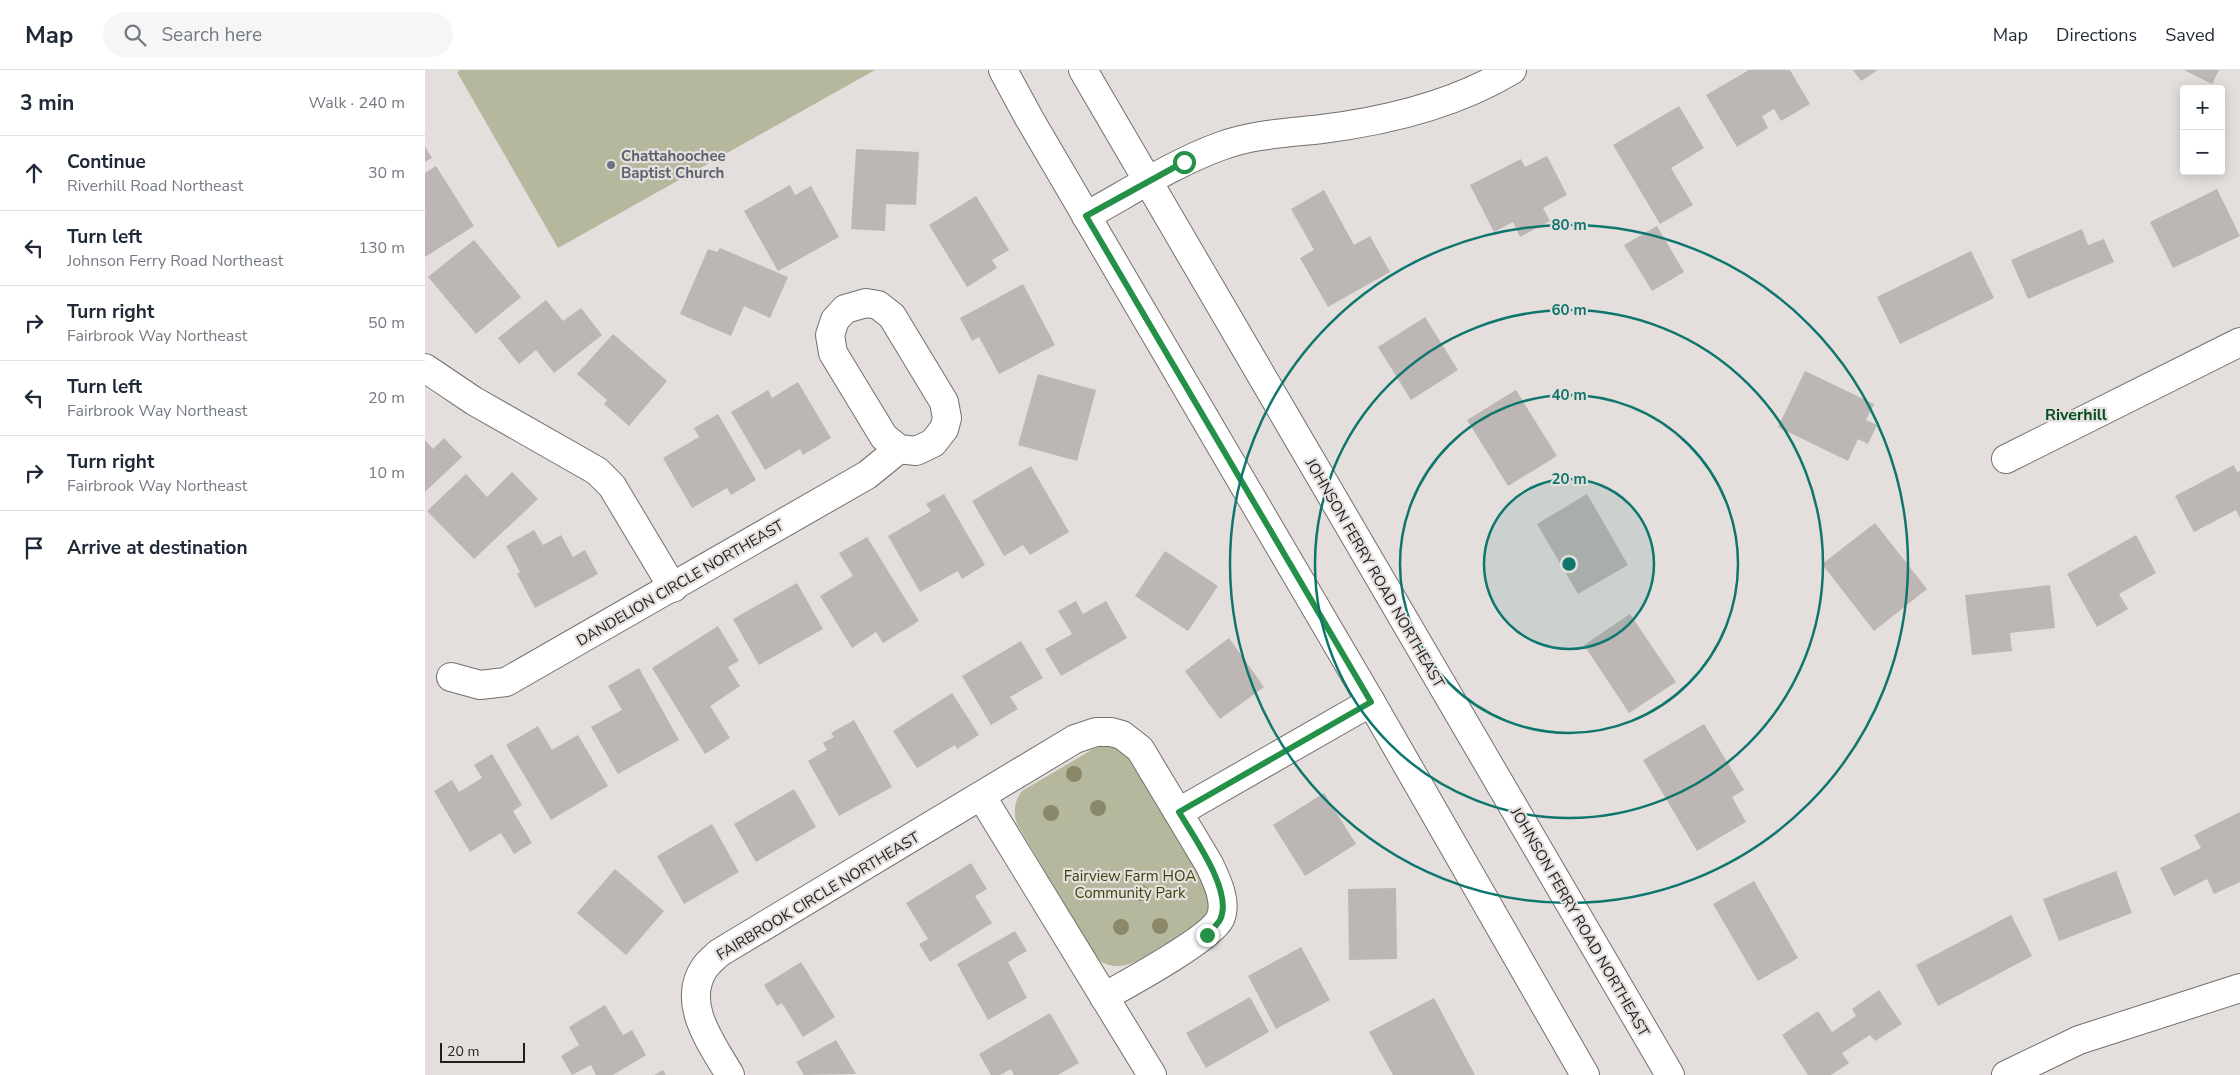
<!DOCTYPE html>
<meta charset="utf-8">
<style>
body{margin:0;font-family:"Nunito Sans",sans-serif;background:#f6f6f7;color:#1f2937}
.controls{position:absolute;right:15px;top:15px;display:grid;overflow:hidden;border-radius:5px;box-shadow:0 2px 12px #0003}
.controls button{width:45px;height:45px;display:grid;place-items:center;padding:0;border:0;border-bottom:1px solid #e0e1e3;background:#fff;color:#1f2937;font:25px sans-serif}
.scale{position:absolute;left:15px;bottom:12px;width:85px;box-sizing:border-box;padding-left:5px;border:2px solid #1f1e1d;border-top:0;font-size:14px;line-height:18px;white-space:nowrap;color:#1f1e1d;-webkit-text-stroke:4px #e4dfdc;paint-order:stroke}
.stop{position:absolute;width:15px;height:15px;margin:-11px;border:4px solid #259048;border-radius:50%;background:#fff}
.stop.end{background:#259048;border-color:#fff;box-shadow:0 1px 5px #0008}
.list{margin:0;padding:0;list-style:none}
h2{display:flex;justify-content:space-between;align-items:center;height:65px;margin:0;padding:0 20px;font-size:21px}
h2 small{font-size:16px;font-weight:400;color:#747a83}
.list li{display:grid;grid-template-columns:32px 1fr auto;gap:15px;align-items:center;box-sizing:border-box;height:75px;padding:0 20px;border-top:1px solid #e0e1e3}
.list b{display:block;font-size:19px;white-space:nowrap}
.list p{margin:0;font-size:16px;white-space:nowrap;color:#747a83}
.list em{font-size:16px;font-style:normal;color:#747a83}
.icon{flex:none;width:28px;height:28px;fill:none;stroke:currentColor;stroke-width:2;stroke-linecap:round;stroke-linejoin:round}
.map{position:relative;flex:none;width:1815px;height:1005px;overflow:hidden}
header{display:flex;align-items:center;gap:30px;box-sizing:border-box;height:70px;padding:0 25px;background:#fff;border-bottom:1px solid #e0e1e3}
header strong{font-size:24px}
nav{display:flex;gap:28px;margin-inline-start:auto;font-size:18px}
.search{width:350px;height:45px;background:#f6f6f7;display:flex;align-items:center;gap:12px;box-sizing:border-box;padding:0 18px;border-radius:28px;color:#747a83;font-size:19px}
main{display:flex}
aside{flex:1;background:#fff}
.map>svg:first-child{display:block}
.green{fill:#b6b89e}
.building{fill:#bcb7b4}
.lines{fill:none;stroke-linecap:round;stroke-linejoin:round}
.minor-casing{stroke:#736f6c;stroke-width:30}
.major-casing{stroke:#736f6c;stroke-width:30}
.minor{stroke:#fff;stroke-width:28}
.major{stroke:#fff;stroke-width:28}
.tree{fill:#8a8869}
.route{stroke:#259048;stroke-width:6}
.ring{fill:none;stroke:#0f766e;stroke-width:2.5}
.worship-dot{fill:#6b7280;stroke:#e4dfdc;stroke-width:2}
.labels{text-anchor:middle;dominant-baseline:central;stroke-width:4.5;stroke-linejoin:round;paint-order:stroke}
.worship-label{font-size:15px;font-weight:bold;fill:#5b616d;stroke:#e4dfdc;text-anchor:start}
.street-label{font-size:15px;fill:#1f1e1d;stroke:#e4dfdc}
.park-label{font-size:15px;fill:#40410b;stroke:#e4dfdc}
.neighbourhood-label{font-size:16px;font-weight:bold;fill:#024c1f;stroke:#e4dfdc}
.centre{fill:#0f766e;stroke:#e4dfdc;stroke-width:2.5}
.ring-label{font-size:15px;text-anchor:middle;font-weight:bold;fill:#0f766e;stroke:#e4dfdc;stroke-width:4.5;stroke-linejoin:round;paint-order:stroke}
</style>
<header>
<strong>Map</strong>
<div class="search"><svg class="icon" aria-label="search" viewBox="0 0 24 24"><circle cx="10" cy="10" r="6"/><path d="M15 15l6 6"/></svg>Search here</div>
<nav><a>Map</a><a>Directions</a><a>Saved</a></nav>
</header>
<main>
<aside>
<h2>3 min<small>Walk · 240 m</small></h2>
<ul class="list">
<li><svg class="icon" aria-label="ahead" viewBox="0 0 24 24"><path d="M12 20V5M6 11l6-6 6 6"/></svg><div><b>Continue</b><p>Riverhill Road Northeast</p></div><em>30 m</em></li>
<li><svg class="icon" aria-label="left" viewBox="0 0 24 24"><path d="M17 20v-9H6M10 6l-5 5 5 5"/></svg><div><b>Turn left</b><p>Johnson Ferry Road Northeast</p></div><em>130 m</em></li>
<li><svg class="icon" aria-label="right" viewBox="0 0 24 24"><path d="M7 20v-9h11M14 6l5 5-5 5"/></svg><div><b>Turn right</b><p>Fairbrook Way Northeast</p></div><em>50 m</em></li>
<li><svg class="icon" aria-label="left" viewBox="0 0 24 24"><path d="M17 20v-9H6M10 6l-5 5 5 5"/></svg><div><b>Turn left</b><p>Fairbrook Way Northeast</p></div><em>20 m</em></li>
<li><svg class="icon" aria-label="right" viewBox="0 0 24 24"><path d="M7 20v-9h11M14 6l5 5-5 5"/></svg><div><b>Turn right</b><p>Fairbrook Way Northeast</p></div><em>10 m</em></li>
<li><svg class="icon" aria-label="arrive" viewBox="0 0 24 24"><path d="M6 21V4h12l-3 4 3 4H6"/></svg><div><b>Arrive at destination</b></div></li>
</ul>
</aside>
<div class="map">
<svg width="1815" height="1005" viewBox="0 0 1815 1005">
<rect width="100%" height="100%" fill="#e4dfdc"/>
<g class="green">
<polygon points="35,0 450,0 133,178 32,2"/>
<path d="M 681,675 L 692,676 L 704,685 C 718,708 794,820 783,842 C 775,860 748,870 732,879 C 712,891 696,904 673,890 L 592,754 C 588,741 589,732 597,721 L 668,679 Z"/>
</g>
<g class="building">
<polygon points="1324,0 1365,0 1385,34 1356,51 1349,39 1337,46 1343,58 1312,77 1281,25"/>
<polygon points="1428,0 1453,0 1436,11"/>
<polygon points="1759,0 1794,0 1787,14"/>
<polygon points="1254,36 1279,78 1246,98 1268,135 1235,154 1188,75"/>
<polygon points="0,76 7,88 0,92"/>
<polygon points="431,79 494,82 491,135 461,134 460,161 426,159"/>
<polygon points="1122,86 1142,125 1118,138 1125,151 1095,167 1088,152 1069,162 1045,115 1096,89 1100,97"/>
<polygon points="11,96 49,156 0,187 0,103"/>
<polygon points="365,115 370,125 386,116 414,167 353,201 319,141"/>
<polygon points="1792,119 1815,166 1748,198 1725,152"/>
<polygon points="899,120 929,175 945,166 965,202 903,237 875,188 889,180 866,139"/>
<polygon points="551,126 584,180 567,190 572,198 542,217 504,155"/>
<polygon points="1232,156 1259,202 1227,221 1199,175"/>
<polygon points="1657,159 1663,175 1679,169 1689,192 1603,229 1586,190"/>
<polygon points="49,170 96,227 51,264 3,207"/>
<polygon points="295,178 363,207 345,248 319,236 306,266 255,244 283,179 292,182"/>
<polygon points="1546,181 1569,228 1475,274 1452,227"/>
<polygon points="598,214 630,275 574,304 554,267 547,271 535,248"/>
<polygon points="121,230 138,251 156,238 177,265 129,303 111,280 94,294 73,268"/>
<polygon points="1000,247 1033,300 986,330 953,277"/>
<polygon points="188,264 242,311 204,356 179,334 182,330 152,304"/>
<polygon points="1380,301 1449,334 1441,350 1452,355 1443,374 1433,369 1423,391 1353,357"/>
<polygon points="613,304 671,320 652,391 593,375"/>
<polygon points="373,312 406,368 378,385 375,379 340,400 306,342 343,320 347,328"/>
<polygon points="1091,320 1132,386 1083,416 1042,350"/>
<polygon points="293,344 331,410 306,425 302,418 267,438 238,388 274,367 269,358"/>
<polygon points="19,368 37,387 0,422 0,370 8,379"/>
<polygon points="1809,395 1812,402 1815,401 1815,448 1811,440 1769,462 1750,426"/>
<polygon points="606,396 644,462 605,485 598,475 579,486 547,431"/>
<polygon points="87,402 113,429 49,489 2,441 41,404 62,427"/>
<polygon points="519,424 560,495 537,509 533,501 495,522 463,466 506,441 501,434"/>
<polygon points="1162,424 1203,495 1153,524 1112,454"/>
<polygon points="1450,453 1502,519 1449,561 1397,494"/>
<polygon points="109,460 118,475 136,465 148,487 160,480 173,504 110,538 92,504 95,502 81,476"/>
<polygon points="1711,465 1731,503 1694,524 1703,539 1672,557 1642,504"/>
<polygon points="442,467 494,551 458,573 451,562 427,578 395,526 428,506 414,483"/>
<polygon points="740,481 793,516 763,561 710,526"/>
<polygon points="372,513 398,559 334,595 308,549"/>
<polygon points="1625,515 1630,558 1585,563 1587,581 1547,585 1540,525"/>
<polygon points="651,531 658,544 681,531 702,568 636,606 620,579 647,564 633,541"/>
<polygon points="1205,544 1251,612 1204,643 1159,575"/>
<polygon points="293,556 314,591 303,597 315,616 285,636 305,668 280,684 227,598"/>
<polygon points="804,568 839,617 795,649 760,601"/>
<polygon points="596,571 618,608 585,627 593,639 566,655 537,606"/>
<polygon points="214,598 254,670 193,704 166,657 197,640 183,616"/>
<polygon points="527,623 554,665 532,679 530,675 492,698 468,661"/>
<polygon points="429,650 467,717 414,746 383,691 402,680 398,673 409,667 406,663"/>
<polygon points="1279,654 1319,720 1307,727 1321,752 1272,781 1218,690"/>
<polygon points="113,656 127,680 153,665 183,716 126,750 81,675"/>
<polygon points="67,684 97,735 88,741 107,773 89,784 76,763 45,782 9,721 27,710 34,722 57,708 49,695"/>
<polygon points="369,719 391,757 331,792 309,754"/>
<polygon points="899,723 931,774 880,806 848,755"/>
<polygon points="1815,742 1815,812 1789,824 1782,809 1749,826 1735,798 1776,778 1769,765"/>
<polygon points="287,754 314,802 259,834 232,786"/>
<polygon points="546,793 562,819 550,826 567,853 505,892 494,874 503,869 481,833"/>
<polygon points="190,799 239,841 201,885 152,843"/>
<polygon points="1691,801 1707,843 1634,871 1618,829"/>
<polygon points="1329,811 1373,888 1333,911 1288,834"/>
<polygon points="971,818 972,889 924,890 923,819"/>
<polygon points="1586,845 1607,886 1513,936 1491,895"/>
<polygon points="590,861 602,881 583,892 602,928 563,950 532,894"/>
<polygon points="876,877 905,930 851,959 823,906"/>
<polygon points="376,892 410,947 378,967 357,933 352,936 339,915"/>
<polygon points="1454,920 1477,954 1450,971 1445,965 1417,983 1424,993 1406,1005 1383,1005 1357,965 1393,941 1407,962 1431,946 1427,939"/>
<polygon points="825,927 844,962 781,998 761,963"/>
<polygon points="1009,928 1050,1005 968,1005 944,962"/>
<polygon points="180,935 198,965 207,960 221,985 188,1005 171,1005 166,995 147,1005 136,986 154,975 144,957"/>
<polygon points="625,943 654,993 633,1005 589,1005 586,999 575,1005 566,1005 554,984"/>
<polygon points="411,970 431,1004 379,1005 371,992"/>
<polygon points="238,1000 241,1005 229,1005"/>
</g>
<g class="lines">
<g class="minor-casing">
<g id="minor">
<path d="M 661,146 C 705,122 749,93 796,76 C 829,64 862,63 897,59 C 961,51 1031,34 1087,0"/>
<polygon points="441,233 453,235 467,246 519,332 522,348 519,359 508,373 491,381 474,379 459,367 408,283 405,265 410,250 420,239"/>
<polyline points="0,298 49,331 172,401 187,416 248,518"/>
<polyline points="1581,389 1815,272"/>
<polyline points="26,607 55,615 81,612 442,405 474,379"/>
<polyline points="557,727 727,1005"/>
<polyline points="754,742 946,632"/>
<path d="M 305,1005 C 287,974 255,933 280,897 C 284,892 290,887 294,883 L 650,669 L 671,662 L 686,662 L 697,665 L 715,679 L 784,794 C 791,809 803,832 795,849 C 785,869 702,914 679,927"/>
<polyline points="1581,1005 1654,970 1815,918"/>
</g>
</g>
<g class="major-casing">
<g id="major">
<polyline points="578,0 604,48 946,632 1160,1005"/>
<polyline points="658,0 1245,1005"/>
</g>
</g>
<use href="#minor" class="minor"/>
<use href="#major" class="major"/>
</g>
<g class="tree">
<circle cx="649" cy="704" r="8"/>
<circle cx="673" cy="738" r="8"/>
<circle cx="626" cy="743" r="8"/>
<circle cx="716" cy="823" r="8"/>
<circle cx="735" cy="856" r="8"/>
<circle cx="696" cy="857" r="8"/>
</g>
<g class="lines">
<path class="route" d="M 759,92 L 661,146 L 946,632 L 754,742 C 768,766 809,822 795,850 C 792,855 786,860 782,865"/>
</g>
<circle cx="1144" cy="494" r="85" fill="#0f766e" fill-opacity=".12"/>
<g class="ring">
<circle cx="1144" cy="494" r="85"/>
<circle cx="1144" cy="494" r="169"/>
<circle cx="1144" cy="494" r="254"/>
<circle cx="1144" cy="494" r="339"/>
</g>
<circle class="worship-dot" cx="186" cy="95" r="5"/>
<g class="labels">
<g class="worship-label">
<text x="196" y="86">Chattahoochee<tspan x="196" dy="17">Baptist Church</tspan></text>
</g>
<g class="street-label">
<text transform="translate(950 503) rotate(60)">JOHNSON FERRY ROAD NORTHEAST</text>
<text transform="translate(255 513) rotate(-30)">DANDELION CIRCLE NORTHEAST</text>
<text transform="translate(393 826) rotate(-31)">FAIRBROOK CIRCLE NORTHEAST</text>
<text transform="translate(1155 852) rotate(60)">JOHNSON FERRY ROAD NORTHEAST</text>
</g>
<g class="park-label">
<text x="705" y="806">Fairview Farm HOA<tspan x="705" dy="17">Community Park</tspan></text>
</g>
<g class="neighbourhood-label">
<text x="1651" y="345">Riverhill</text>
</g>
</g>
<circle cx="1144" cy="494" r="8" class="centre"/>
<g class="ring-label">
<text x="1144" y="160">80 m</text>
<text x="1144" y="245">60 m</text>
<text x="1144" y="330">40 m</text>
<text x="1144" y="414">20 m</text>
</g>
</svg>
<div class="controls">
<button>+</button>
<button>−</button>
</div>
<div class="scale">20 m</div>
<div class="stop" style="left:759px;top:92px"></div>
<div class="stop end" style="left:782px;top:865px"></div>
</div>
</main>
